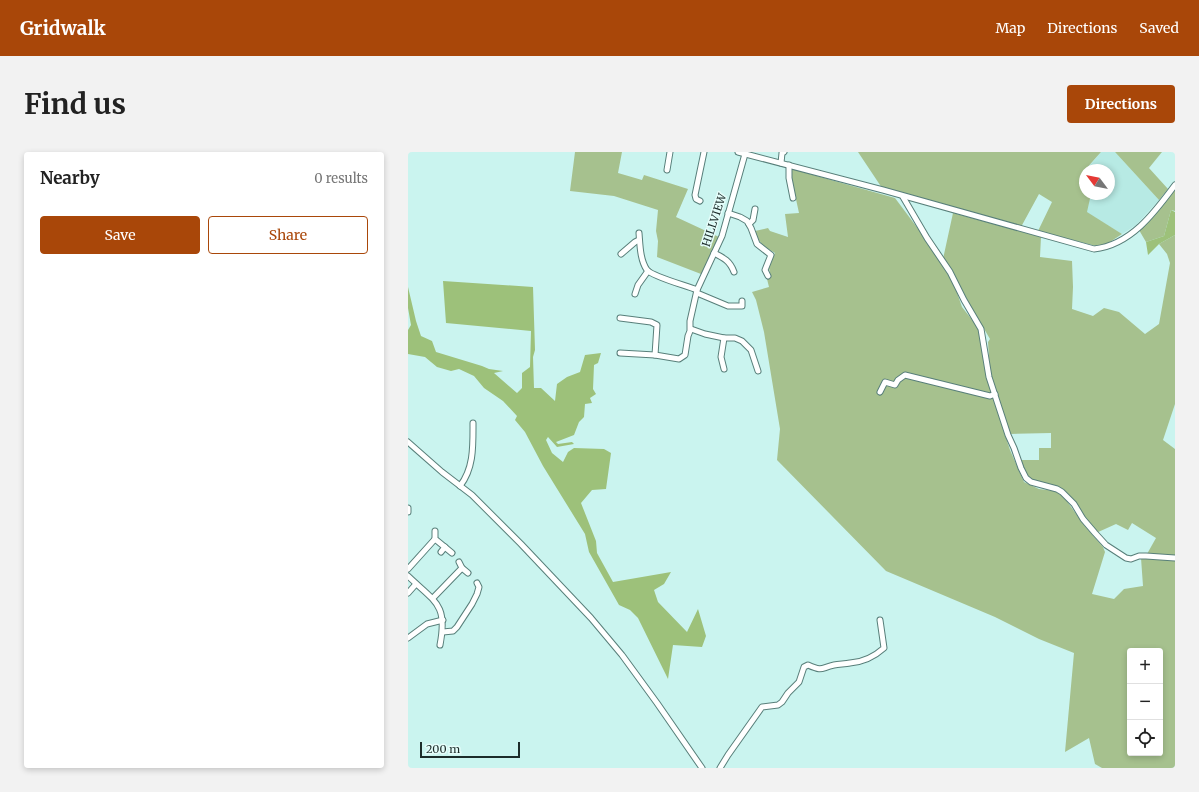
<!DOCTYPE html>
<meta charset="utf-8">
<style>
body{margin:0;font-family:Merriweather,serif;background:#f2f2f2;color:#222}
.controls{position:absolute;right:12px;bottom:12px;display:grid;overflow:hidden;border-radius:4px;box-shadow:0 2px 6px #0003}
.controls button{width:36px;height:36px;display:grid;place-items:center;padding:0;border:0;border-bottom:1px solid #e0e0e0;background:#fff;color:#222;font:20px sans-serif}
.compass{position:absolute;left:671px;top:12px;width:36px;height:36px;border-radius:50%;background:#fff;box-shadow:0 2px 6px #0003;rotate:302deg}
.scale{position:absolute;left:12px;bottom:10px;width:100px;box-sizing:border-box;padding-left:4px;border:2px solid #1c2c2a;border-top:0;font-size:11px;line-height:14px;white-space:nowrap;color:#1c2c2a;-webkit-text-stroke:3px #e5fdfa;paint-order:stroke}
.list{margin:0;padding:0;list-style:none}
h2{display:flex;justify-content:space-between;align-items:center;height:52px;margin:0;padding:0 16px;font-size:17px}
h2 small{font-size:13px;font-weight:400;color:#767676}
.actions{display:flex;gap:8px;padding:12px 16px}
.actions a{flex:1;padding:9px 0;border:1px solid #a94709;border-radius:4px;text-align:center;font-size:14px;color:#a94709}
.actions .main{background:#a94709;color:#fff}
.icon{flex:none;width:22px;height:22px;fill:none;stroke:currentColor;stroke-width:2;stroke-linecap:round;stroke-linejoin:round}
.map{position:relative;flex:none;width:767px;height:616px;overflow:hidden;border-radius:4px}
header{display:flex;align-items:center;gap:24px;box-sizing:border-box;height:56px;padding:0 20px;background:#a94709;color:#fff}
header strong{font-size:19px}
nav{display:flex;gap:22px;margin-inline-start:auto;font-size:14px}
.intro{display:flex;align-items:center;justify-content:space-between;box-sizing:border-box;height:96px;padding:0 24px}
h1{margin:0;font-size:28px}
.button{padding:10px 18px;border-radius:4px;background:#a94709;color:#fff;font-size:14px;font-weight:700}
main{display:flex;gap:24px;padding:0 24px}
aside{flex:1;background:#fff;border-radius:4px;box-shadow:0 2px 6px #0003}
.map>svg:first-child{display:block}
.built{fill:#b7eae4}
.green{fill:#a6c18e;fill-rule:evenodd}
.forest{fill:#9dc17a}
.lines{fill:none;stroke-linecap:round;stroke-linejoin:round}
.minor-casing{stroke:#587f7a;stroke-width:7}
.minor{stroke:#fff;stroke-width:5}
.labels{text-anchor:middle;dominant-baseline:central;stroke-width:3;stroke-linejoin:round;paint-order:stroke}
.street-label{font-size:11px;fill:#1c2c2a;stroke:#e5fdfa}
</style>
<header>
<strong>Gridwalk</strong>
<nav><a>Map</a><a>Directions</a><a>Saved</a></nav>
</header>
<div class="intro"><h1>Find us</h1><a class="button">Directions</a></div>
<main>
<aside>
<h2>Nearby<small>0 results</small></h2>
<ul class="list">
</ul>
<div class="actions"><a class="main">Save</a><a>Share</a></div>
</aside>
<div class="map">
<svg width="767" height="616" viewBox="0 0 767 616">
<rect width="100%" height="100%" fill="#caf4ef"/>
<polygon class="built" points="693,0 707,0 751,48 728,73 714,82 678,60 683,42 701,42 701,18 678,18"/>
<g class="green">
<polygon points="167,0 214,0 210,21 234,28 236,23 280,37 268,65 311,85 298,115 293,122 249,105 250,89 248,79 250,58 206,44 162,39"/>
<polygon points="450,0 693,0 677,18 677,42 683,42 679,60 714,82 699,92 688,94 630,79 644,50 631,42 613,75 474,36"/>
<polygon points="707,0 754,0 741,16 760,37 751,48"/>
<path d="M 384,17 L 487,46 L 517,86 L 546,132 L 554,155 L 572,178 L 576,213 L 585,246 L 602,298 L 616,330 L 631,337 L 647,339 L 656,345 L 676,373 L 695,395 L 697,400 L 684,442 L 706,447 L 716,437 L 735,434 L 733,406 L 744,405 L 767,408 L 767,616 L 694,616 L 687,612 L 681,586 L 657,600 L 666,501 L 631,487 L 587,465 L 478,419 L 369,308 L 372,277 L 356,180 L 348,148 L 344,140 L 361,135 L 359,127 L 363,125 L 360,112 L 367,101 C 357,95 350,91 347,79 L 360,76 L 362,79 L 380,85 L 377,62 L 391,61 L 384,29 ZM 722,499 L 752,499 L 752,601 L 722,601 Z"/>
<polygon points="767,37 767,59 763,58 756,84 738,90 731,78 752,57"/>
<polygon points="545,61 633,85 632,105 664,109 665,135 664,157 685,164 696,156 711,160 737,182 751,172 762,111 759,102 751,92 767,83 767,252 755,288 767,297 767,405 739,402 748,386 724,371 720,378 708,372 688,381 660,344 619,326 612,308 631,308 631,296 643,296 643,281 601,282 592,251 582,222 580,190 582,187 535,107"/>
</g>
<g class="forest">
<polygon points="763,58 767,60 767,83 751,92 740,103 738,90 756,84"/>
<polygon points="35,129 125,135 127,198 125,205 126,236 133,236 147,249 149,232 159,225 172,220 177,203 193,201 190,211 186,213 185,237 188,242 182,246 184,251 177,252 176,265 171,270 166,283 148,290 150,292 164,290 166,292 149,295 140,285 138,288 144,301 155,310 160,300 166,296 196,297 203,301 198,337 184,338 173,351 188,389 189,401 205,430 263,420 256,432 246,438 250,450 279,480 290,457 298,484 294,495 265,493 260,527 230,466 222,458 211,453 181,400 177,382 135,314 117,280 107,268 109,264 95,249 76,236 66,224 51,217 43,219 29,215 17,205 0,202 0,178 3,173 0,156 0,135 8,169 13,184 24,189 28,200 74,214 81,217 95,219 86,221 109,241 114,236 114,221 122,215 123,179 38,171"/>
</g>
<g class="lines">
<g class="minor-casing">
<g id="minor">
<path d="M 330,0 L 475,38 L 686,97 C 723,93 747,60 767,33"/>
<polyline points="373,11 374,1 376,0"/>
<polyline points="381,13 381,26 385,46"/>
<polyline points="259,18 262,0"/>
<polyline points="495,45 519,86 542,120 556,148 573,177 581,225 600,283 606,296 613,316 618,326 623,330 649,337 654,340 666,352 675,367 687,381 698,393 718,406 723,407 731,404 738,404 767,406"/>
<polyline points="292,49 288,47 287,43 296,0"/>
<polyline points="320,61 332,65 339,69 343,76 349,92 363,103 357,118 360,124"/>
<polyline points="341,72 345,68 347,57"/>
<path d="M 231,81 C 232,93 232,108 239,118 C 245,125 280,134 289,138"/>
<path d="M 306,101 C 316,106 322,109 326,120"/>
<polyline points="213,102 227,90 231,88"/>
<polyline points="289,141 320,154 334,154 334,149"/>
<polyline points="227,142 230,133 240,119"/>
<polyline points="212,166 243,170 249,173 247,203"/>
<polyline points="283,177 297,182 316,186 327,186 334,189 343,198 350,219"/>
<polyline points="212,201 247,203 271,207 277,203 280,184 282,179 282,169 289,138 314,84 337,2"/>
<polyline points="316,217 313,205 316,186"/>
<polyline points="472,240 477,230 487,233 490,228 497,223 582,244 587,242"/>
<polyline points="0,290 34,320 64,343 113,392 183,466 214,503 249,551 294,616"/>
<path d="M 52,334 C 66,316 65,294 65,271"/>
<polyline points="0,356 0,360"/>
<polyline points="27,379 27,387 44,401"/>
<polyline points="33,400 37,395"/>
<polyline points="51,410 54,416 60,421"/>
<polyline points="0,417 27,387"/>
<path d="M 0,424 C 27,450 40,452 32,493"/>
<polyline points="0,441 8,432"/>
<polyline points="25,446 54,416"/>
<polyline points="35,480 45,479 49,475 64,452 69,442 71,435 69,431"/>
<polyline points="0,486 19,472 35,468"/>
<path d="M 312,616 L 320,603 L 354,555 L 370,553 L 374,550 L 380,541 L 391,530 L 396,515 L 400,513 C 416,520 412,516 426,513 C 431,512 437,512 442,511 C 456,510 466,505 476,496 L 472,468"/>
</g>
</g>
<use href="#minor" class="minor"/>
</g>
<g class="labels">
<g class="street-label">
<text transform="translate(306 68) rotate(-72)">HILLVIEW</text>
</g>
</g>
</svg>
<div class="controls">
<button>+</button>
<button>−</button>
<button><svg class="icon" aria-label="locate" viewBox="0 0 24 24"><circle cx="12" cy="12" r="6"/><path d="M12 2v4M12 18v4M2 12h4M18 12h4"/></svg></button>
</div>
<svg class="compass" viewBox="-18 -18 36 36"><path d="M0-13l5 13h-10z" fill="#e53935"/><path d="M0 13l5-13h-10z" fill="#767676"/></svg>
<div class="scale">200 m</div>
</div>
</main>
